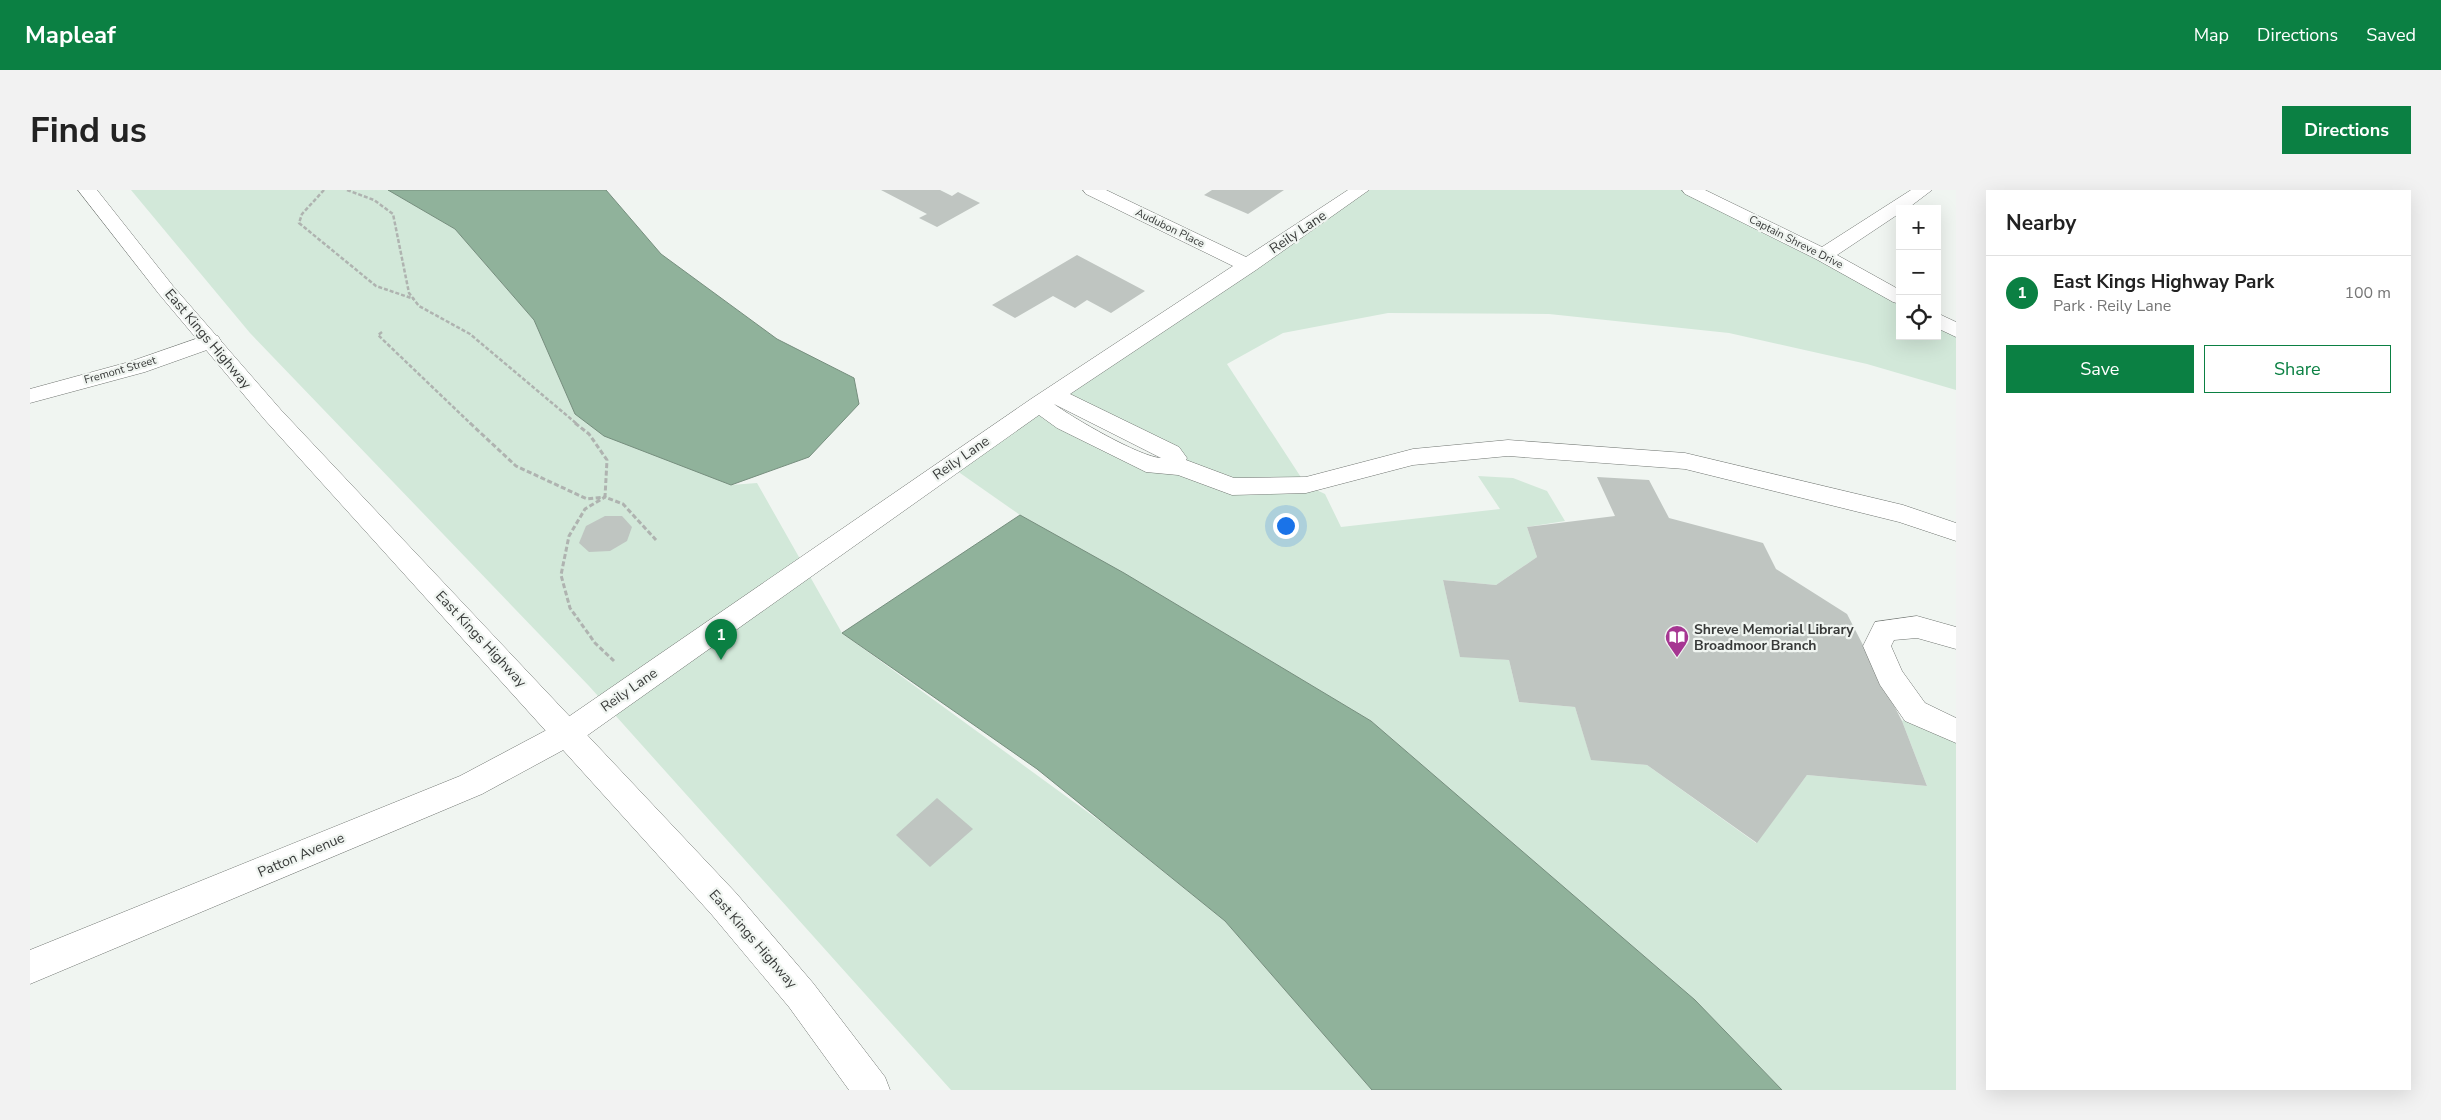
<!DOCTYPE html>
<meta charset="utf-8">
<style>
body{margin:0;font-family:"Nunito Sans",sans-serif;background:#f2f2f2;color:#222}
.controls{position:absolute;right:15px;top:15px;display:grid;overflow:hidden;border-radius:0px;box-shadow:0 5px 20px #0002}
.controls button{width:45px;height:45px;display:grid;place-items:center;padding:0;border:0;border-bottom:1px solid #e0e0e0;background:#fff;color:#222;font:25px sans-serif}
.you{position:absolute;left:1255px;top:335px;width:18px;height:18px;margin:-12px;border:4px solid #fff;border-radius:50%;background:#1a73e8;box-shadow:0 0 0 8px #1a73e833}
.badge{display:grid;place-items:center;width:32px;height:32px;border-radius:50%;background:#0b8043;color:#fff;font-size:16px;font-weight:700}
.pin{position:absolute;translate:-50% -41px;filter:drop-shadow(0 1px 2px #0008)}
.pin::after{content:'';position:absolute;top:26px;width:18px;height:15px;background:inherit;clip-path:polygon(0 0,100% 0,50% 100%)}
.list{margin:0;padding:0;list-style:none}
h2{display:flex;justify-content:space-between;align-items:center;height:65px;margin:0;padding:0 20px;font-size:21px}
h2 small{font-size:16px;font-weight:400;color:#767676}
.list li{display:grid;grid-template-columns:32px 1fr auto;gap:15px;align-items:center;box-sizing:border-box;height:75px;padding:0 20px;border-top:1px solid #e0e0e0}
.list b{display:block;font-size:19px;white-space:nowrap}
.list p{margin:0;font-size:16px;white-space:nowrap;color:#767676}
.list em{font-size:16px;font-style:normal;color:#767676}
.actions{display:flex;gap:10px;padding:15px 20px}
.actions a{flex:1;padding:11px 0;border:1px solid #0b8043;border-radius:0px;text-align:center;font-size:18px;color:#0b8043}
.actions .main{background:#0b8043;color:#fff}
.icon{flex:none;width:28px;height:28px;fill:none;stroke:currentColor;stroke-width:2;stroke-linecap:round;stroke-linejoin:round}
.map{position:relative;flex:none;width:1926px;height:900px;overflow:hidden;border-radius:0px}
header{display:flex;align-items:center;gap:30px;box-sizing:border-box;height:70px;padding:0 25px;background:#0b8043;color:#fff}
header strong{font-size:24px}
nav{display:flex;gap:28px;margin-inline-start:auto;font-size:18px}
.intro{display:flex;align-items:center;justify-content:space-between;box-sizing:border-box;height:120px;padding:0 30px}
h1{margin:0;font-size:35px}
.button{padding:12px 22px;border-radius:0px;background:#0b8043;color:#fff;font-size:18px;font-weight:700}
main{display:flex;gap:30px;padding:0 30px}
aside{flex:1;background:#fff;border-radius:0px;box-shadow:0 5px 20px #0002}
.map>svg:first-child{display:block}
.green{fill:#d2e8d9}
.water{fill:#90b29b;stroke:#768e7e}
.building{fill:#bfc5c1}
.lines{fill:none;stroke-linecap:round;stroke-linejoin:round}
.minor-casing{stroke:#707571;stroke-width:1}
.major-casing{stroke:#707571;stroke-width:1}
.path-far1{stroke:#afb3b0;stroke-width:2.5;stroke-dasharray:4 2;stroke-linecap:butt}
.path{stroke:#afb3b0;stroke-width:3;stroke-dasharray:5 2.5;stroke-linecap:butt}
.minor{fill:#fff;fill-rule:evenodd}
.major{fill:#fff;fill-rule:evenodd}
.labels{text-anchor:middle;dominant-baseline:central;stroke-width:4.5;stroke-linejoin:round;paint-order:stroke}
.far-street-label{font-size:11px;fill:#383a39;stroke:#f0f5f1}
.street-label{font-size:14px;fill:#383a39;stroke:#f0f5f1}
.poi-label{font-size:14px;font-weight:bold;fill:#383a39;stroke:#f0f5f1;text-anchor:start}
</style>
<header>
<strong>Mapleaf</strong>
<nav><a>Map</a><a>Directions</a><a>Saved</a></nav>
</header>
<div class="intro"><h1>Find us</h1><a class="button">Directions</a></div>
<main>
<div class="map">
<svg width="1926" height="900" viewBox="0 0 1926 900">
<rect width="100%" height="100%" fill="#f0f5f1"/>
<g class="green">
<polygon points="101,0 358,0 425,39 504,130 545,224 701,295 727,293 812,443 1074,634 1195,731 1342,900 921,900 559,496 220,143"/>
<polygon points="1328,0 1658,0 1870,109 1870,146 1907,146 1907,129 1926,142 1926,200 1837,174 1699,143 1519,124 1358,123 1253,143 1197,174 1276,295 1295,304 1311,337 1470,319 1448,286 1483,288 1517,301 1535,331 1497,337 1507,367 1466,395 1413,390 1430,466 1479,470 1489,512 1545,517 1561,569 1617,575 1726,653 1777,585 1897,596 1872,531 1885,522 1926,541 1926,900 1752,900 1681,827 1341,531 1110,393 990,325 920,276 1009,214 1087,260 1150,277 1025,205"/>
</g>
<g class="water">
<polygon points="358,0 576,0 631,64 747,149 824,188 829,214 779,267 701,295 574,246 545,224 504,130 425,39"/>
<polygon points="990,325 1094,383 1341,531 1665,810 1752,900 1342,900 1195,731 1007,579 812,443"/>
</g>
<g class="building">
<polygon points="851,0 910,0 922,6 928,2 950,13 907,37 889,28 897,24"/>
<polygon points="1182,0 1254,0 1218,24 1174,5"/>
<polygon points="1047,65 1115,101 1081,123 1057,110 1045,118 1023,106 985,128 962,115"/>
<polygon points="1567,287 1619,290 1639,328 1733,353 1746,379 1817,424 1872,531 1897,596 1777,585 1727,653 1617,575 1561,570 1545,517 1489,512 1479,470 1430,467 1413,390 1466,395 1507,367 1497,337 1585,326"/>
<polygon points="575,326 592,326 602,337 597,351 580,361 559,362 549,353 556,336"/>
<polygon points="907,608 943,639 900,677 866,645"/>
</g>
<g class="lines">
<g class="minor-casing">
<g id="minor">
<path d="M 1053,0 L 1076,0 L 1216,67 L 1318,0 L 1339,0 L 1226,80 L 1040,204 L 1149,257 L 1157,268 L 1156,270 L 1204,288 L 1276,287 L 1383,259 L 1478,250 L 1655,263 L 1873,315 L 1926,333 L 1926,351 L 1869,332 L 1655,279 L 1478,266 L 1383,275 L 1276,303 L 1202,305 L 1148,285 L 1116,282 L 1027,238 L 1009,225 L 548,552 L 452,604 L 0,794 L 0,760 L 430,586 L 528,534 L 1001,209 L 1203,76 L 1056,4 ZM 1024,214 L 1131,268 C 1110,267 1043,228 1024,214 Z"/>
<polygon points="1652,0 1675,0 1792,57 1881,0 1902,0 1877,19 1870,19 1870,23 1807,65 1870,100 1870,114 1863,112 1786,69 1655,4"/>
<polygon points="1907,123 1926,132 1926,147 1907,138"/>
<polygon points="180,144 188,146 191,151 188,156 115,182 0,213 0,199 99,172"/>
<polygon points="1887,426 1926,437 1926,459 1887,448 1864,450 1861,456 1872,481 1895,513 1926,528 1926,553 1875,531 1850,495 1833,456 1845,432"/>
</g>
</g>
<g class="major-casing">
<polygon id="major" points="48,0 67,0 143,96 251,220 706,703 783,793 855,887 860,900 819,900 759,817 682,725 235,230 129,104"/>
</g>
<g class="path-far1">
<polyline points="294,0 272,24 269,33 346,96 384,109"/>
<polyline points="317,0 344,10 363,24 379,103 389,116 440,144 547,234"/>
<polyline points="352,142 348,145 441,234"/>
</g>
<g class="path">
<polyline points="440,233 486,276 557,309 575,307 555,319 539,346 531,385 540,418 565,453 584,471"/>
<polyline points="545,233 559,244 577,270 575,307 593,314 626,350"/>
</g>
<use href="#minor" class="minor"/>
<use href="#major" class="major"/>
</g>
<defs>
<g id="library-pin" transform="scale(1.25)"><path d="M0 17L-7.5 6A9.5 9.5 0 1 1 7.5 6Z" fill="#a63692" stroke="#f0f5f1"/><path d="M-6-4Q-3-5.5-.7-3.5V5Q-3 3-6 4ZM6-4Q3-5.5 .7-3.5V5Q3 3 6 4Z" fill="#fff"/></g>
</defs>
<g fill-rule="evenodd">
<use href="#library-pin" x="1647" y="447"/>
</g>
<g class="labels">
<g class="far-street-label">
<text transform="translate(1140 38) rotate(26)">Audubon Place</text>
<text transform="translate(1766 52) rotate(27)">Captain Shreve Drive</text>
<text transform="translate(90 180) rotate(-16)">Fremont Street</text>
</g>
<g class="street-label">
<text transform="translate(1268 42) rotate(-34)">Reily Lane</text>
<text transform="translate(178 149) rotate(50)">East Kings Highway</text>
<text transform="translate(931 268) rotate(-35)">Reily Lane</text>
<text transform="translate(451 449) rotate(47)">East Kings Highway</text>
<text transform="translate(599 500) rotate(-35)">Reily Lane</text>
<text transform="translate(271 665) rotate(-23)">Patton Avenue</text>
<text transform="translate(723 749) rotate(49)">East Kings Highway</text>
</g>
<g class="poi-label">
<text x="1664" y="439">Shreve Memorial Library<tspan x="1664" dy="16">Broadmoor Branch</tspan></text>
</g>
</g>
</svg>
<div class="controls">
<button>+</button>
<button>−</button>
<button><svg class="icon" aria-label="locate" viewBox="0 0 24 24"><circle cx="12" cy="12" r="6"/><path d="M12 2v4M12 18v4M2 12h4M18 12h4"/></svg></button>
</div>
<div class="you"></div>
<div class="pin badge" style="left:691px;top:470px">1</div>
</div>
<aside>
<h2>Nearby<small></small></h2>
<ul class="list">
<li><span class="badge">1</span><div><b>East Kings Highway Park</b><p>Park · Reily Lane</p></div><em>100 m</em></li>
</ul>
<div class="actions"><a class="main">Save</a><a>Share</a></div>
</aside>
</main>
